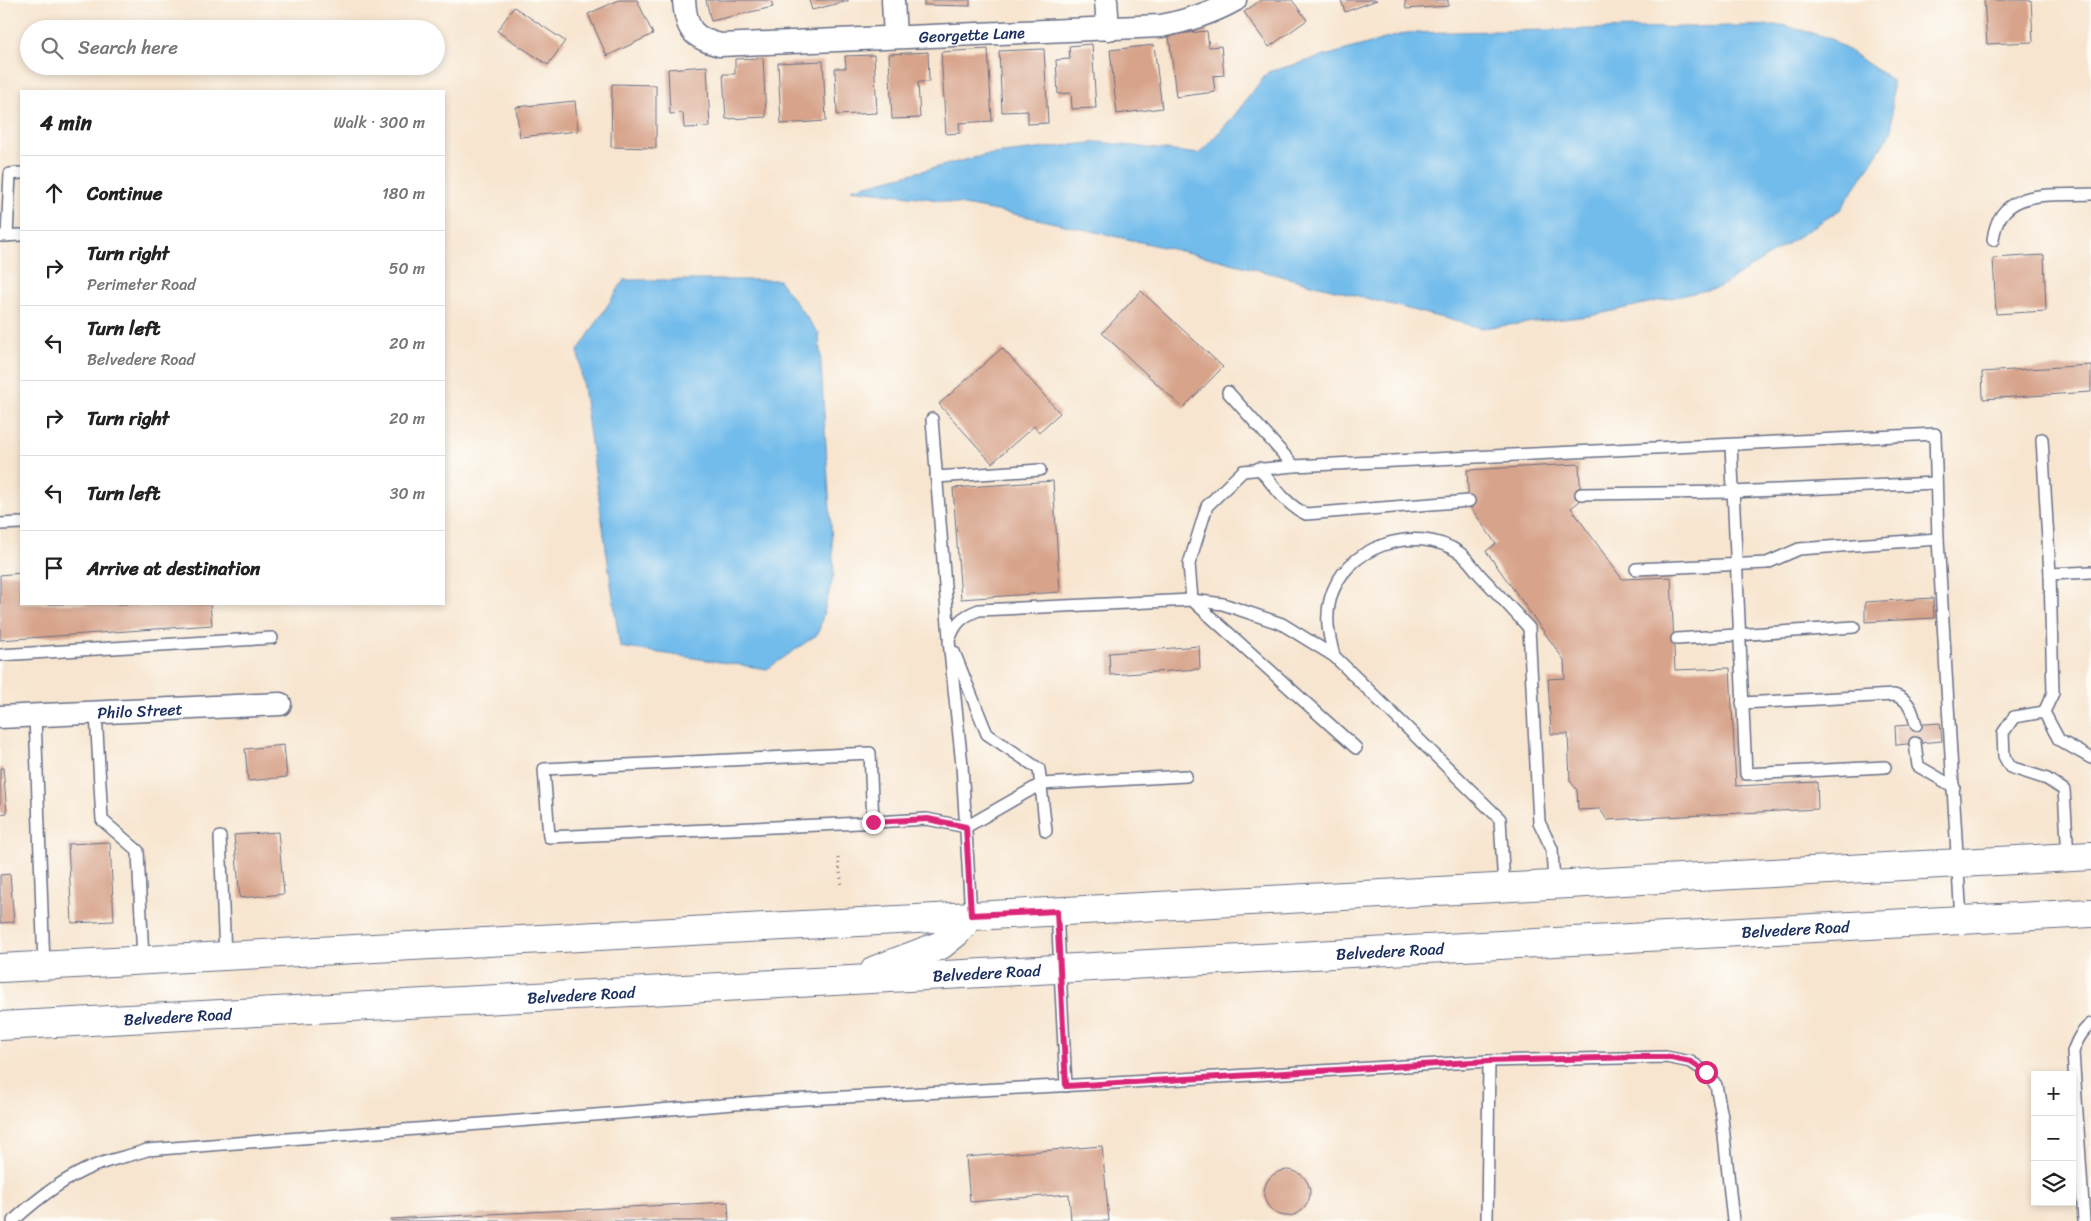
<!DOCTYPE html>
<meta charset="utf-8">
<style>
body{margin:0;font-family:Sriracha,sans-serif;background:#f6f6f6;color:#222}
.controls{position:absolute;right:15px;bottom:15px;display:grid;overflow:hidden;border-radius:0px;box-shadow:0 2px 8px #0003}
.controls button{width:45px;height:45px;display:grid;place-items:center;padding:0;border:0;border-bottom:1px solid #e0e0e0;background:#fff;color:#222;font:25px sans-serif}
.stop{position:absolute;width:15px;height:15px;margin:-11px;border:4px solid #db2777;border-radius:50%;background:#fff}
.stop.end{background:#db2777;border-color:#fff;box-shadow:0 1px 5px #0008}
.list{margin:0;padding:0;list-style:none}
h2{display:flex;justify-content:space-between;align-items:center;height:65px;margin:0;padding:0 20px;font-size:21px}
h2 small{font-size:16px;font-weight:400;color:#767676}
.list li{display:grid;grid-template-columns:32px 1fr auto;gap:15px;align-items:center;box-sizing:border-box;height:75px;padding:0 20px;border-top:1px solid #e0e0e0}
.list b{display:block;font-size:19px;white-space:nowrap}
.list p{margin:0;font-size:16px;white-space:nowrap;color:#767676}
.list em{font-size:16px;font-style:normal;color:#767676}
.icon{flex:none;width:28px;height:28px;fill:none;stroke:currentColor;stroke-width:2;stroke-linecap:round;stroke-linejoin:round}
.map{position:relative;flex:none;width:2091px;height:1221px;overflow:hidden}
.search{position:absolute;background:#fff;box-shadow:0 2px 8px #0003;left:20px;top:20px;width:425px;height:55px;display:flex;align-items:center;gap:12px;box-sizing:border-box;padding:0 18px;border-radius:28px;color:#767676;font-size:19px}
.panel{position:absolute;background:#fff;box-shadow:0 2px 8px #0003;left:20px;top:90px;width:425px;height:515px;border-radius:0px}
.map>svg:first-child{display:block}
.water{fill:#72bceb;stroke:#4676a4}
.building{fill:#d7a38a}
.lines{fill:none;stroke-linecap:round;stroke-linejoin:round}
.service-casing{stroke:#686f86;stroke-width:14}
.minor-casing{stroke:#686f86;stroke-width:25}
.primary-casing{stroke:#686f86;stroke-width:30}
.path{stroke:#686f86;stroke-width:3;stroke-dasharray:1 4;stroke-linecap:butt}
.service{stroke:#fff;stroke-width:11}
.minor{stroke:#fff;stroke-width:22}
.primary{stroke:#fff;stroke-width:28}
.route{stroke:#db2777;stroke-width:6}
.labels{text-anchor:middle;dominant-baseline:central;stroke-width:4.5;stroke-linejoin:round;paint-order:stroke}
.street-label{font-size:16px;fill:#1b2f5e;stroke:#fdfcf7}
</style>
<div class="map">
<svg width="2091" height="1221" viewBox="0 0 2091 1221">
<rect width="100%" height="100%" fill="#fdfcf7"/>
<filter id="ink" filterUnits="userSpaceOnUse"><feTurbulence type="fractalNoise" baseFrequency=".02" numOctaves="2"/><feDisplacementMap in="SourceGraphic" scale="10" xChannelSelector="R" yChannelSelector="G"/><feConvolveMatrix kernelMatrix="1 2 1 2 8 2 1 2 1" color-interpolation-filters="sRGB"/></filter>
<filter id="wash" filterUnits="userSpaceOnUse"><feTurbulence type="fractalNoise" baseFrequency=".0096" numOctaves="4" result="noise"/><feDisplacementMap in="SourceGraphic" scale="20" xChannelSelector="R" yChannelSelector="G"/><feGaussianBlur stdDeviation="1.12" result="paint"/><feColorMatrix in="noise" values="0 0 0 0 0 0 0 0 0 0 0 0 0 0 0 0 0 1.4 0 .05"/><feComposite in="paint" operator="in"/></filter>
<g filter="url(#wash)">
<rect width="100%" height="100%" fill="#f7e5cf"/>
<g class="water">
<polygon points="1782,25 1830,38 1892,80 1892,131 1841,209 1720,287 1590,316 1481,328 1212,258 1024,216 926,198 851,189 985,155 1099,142 1199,154 1233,117 1268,72 1406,33"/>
<polygon points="624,280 779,280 819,334 834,574 818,634 767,669 620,647 578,351"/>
</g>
<g id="blocks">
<g class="building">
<polygon points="619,0 637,0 653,34 607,56 588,14"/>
<polygon points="706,0 771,0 773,7 711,21"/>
<polygon points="809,0 848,0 848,1 812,10"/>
<polygon points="924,0 970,0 970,6 924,5"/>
<polygon points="1261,0 1292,0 1307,20 1269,47 1244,12"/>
<polygon points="1341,0 1377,0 1345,12"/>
<polygon points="1405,0 1448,0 1448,6 1406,9"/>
<polygon points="1984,0 2031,0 2033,42 1987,44"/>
<polygon points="514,7 565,41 548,65 497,31"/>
<polygon points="1207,31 1209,47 1221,46 1224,75 1213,76 1215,92 1176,97 1169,35"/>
<polygon points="1092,44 1096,108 1072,109 1071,93 1058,94 1056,60 1070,59 1069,46"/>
<polygon points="1154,45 1162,108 1117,114 1110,50"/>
<polygon points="988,49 992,121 959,123 960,133 946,134 941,52"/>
<polygon points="1044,49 1048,123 1028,124 1028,111 1002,112 999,51"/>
<polygon points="928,52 929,82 918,82 920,118 892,119 889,54"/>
<polygon points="874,55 877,113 837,115 835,68 846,68 845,56"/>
<polygon points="763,58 766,117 726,119 723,74 735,74 735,59"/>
<polygon points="823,61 826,121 781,124 778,63"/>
<polygon points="707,66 710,127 684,128 683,113 670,114 668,69"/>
<polygon points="612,84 656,85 656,148 611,147"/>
<polygon points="575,101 578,131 520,137 516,107"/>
<polygon points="2044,255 2046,311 1996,314 1993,258"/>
<polygon points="1141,291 1223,367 1183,408 1102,333"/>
<polygon points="1002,348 1060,413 1039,432 1034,426 992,463 939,404"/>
<polygon points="2091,365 2091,392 1983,399 1982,372"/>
<polygon points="1579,464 1581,500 1571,508 1622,579 1671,577 1675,670 1730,668 1736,786 1817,782 1818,809 1607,820 1600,809 1578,810 1577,790 1570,781 1568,734 1551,734 1548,679 1565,678 1564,660 1486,551 1496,544 1469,505 1467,470"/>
<polygon points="1053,481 1060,592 961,599 953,488"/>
<polygon points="21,573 21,604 210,604 212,625 0,640 0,575"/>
<polygon points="1933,598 1934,618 1865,622 1865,602"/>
<polygon points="1199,646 1200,669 1110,675 1109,653"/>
<polygon points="1940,723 1942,741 1896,745 1895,726"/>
<polygon points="284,745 287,777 248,781 245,749"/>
<polygon points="0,768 3,768 7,813 0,814"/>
<polygon points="278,832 284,894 240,898 234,835"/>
<polygon points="110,842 114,921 72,923 68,844"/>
<polygon points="10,874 14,922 0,923 0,875"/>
<polygon points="1102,1146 1109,1221 1071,1221 1069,1194 970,1202 966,1157"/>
<circle cx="1287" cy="1193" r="23"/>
<polygon points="728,1202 729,1221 391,1221 391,1219"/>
</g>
</g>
</g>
<g filter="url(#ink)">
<use href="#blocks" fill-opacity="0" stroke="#686f86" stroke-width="1"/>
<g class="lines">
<g class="service-casing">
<g id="service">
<polyline points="1,236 21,235"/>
<polyline points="7,236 10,174 21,173"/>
<path d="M 1993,240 C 1999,187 2050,196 2091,194"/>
<polyline points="1228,392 1294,466"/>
<polyline points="932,419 949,637"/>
<polyline points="2042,439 2050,574 2053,693 2044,712"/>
<polyline points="1731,445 1746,774 1885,767"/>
<path d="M 1259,468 C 1273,485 1286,505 1306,514 L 1469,501"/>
<polyline points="936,477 1040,470"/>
<polyline points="1581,494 1732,492 1936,483"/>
<polyline points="0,524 21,523"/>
<polyline points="1636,569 1767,563 1799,549 1938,539"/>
<polyline points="2050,574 2091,572"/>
<polyline points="1677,639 1854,627"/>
<polyline points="954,652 987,734 1039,769 1046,831"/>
<polyline points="0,655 272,638"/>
<path d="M 1742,703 L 1894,695 C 1910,700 1912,710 1916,725"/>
<polyline points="2044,712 2014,717 2003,733 2004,756 2010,767 2047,779 2064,790 2068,857"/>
<polyline points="2044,712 2059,740 2091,758"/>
<polyline points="96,713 102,820 138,851 143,960"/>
<polyline points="35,716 44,966"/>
<polyline points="1915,743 1918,766 1954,787"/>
<polyline points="1356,748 1192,600 1189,564 1207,506 1243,471 1294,466 1935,434 1938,539 1961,920"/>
<polyline points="873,822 870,753 544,769 549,837 841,824 927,819 966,827 1041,784 1186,776"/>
<polyline points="220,837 225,955"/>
<path d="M 1504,887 L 1500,819 L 1334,656 C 1329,636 1325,620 1330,600 C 1343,547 1415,522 1460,553 C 1467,558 1474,568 1480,575 C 1497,593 1513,610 1529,628 L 1539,822 L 1552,849 L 1554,884"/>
<polyline points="1057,911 1066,1086"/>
<path d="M 971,915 L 962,765 L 949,641 C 954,624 962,616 979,610 L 1192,600 L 1223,604 L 1282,624 L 1334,656"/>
<polyline points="1489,1061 1666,1057 1691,1062 1706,1072 1716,1085 1722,1117 1733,1221"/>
<path d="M 13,1221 C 37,1199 64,1178 94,1166 C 111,1159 130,1156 147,1150 L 787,1100 L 1114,1083 L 1489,1061 L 1487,1221"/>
<path d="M 2084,1221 L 2073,1052 C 2077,1040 2081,1032 2091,1024"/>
</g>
</g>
<g class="minor-casing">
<g id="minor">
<path id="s1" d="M 684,0 C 686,29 692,38 720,45 L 1161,26 C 1187,21 1212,13 1235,0"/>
<polyline points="893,0 895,37"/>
<polyline points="1106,0 1108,29"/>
<path id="s2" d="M 0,717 L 280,704"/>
</g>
</g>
<g class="primary-casing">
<g id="primary">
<polyline points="0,968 2091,856"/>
<polyline points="875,970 941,945 957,932 971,915"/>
<path id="s3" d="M 0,1026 L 2091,913"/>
</g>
</g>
<polyline class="path" points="838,858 842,886"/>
<use href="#service" class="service"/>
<use href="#minor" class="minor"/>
<use href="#primary" class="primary"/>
</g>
</g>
<g class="lines" filter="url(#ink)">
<polyline class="route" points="873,822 928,819 966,827 971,915 1057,911 1066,1086 1489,1061 1638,1057 1666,1057 1691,1062 1706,1072"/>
</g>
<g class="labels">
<g class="street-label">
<text stroke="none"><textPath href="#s1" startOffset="316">Georgette Lane</textPath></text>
<text stroke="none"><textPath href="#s2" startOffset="140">Philo Street</textPath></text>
<text stroke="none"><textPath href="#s3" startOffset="1798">Belvedere Road</textPath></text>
<text stroke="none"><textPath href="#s3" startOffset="1392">Belvedere Road</textPath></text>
<text stroke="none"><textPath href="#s3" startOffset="988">Belvedere Road</textPath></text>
<text stroke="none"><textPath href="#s3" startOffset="582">Belvedere Road</textPath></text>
<text stroke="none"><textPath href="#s3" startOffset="178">Belvedere Road</textPath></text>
</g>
</g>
</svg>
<div class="controls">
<button>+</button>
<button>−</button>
<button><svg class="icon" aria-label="layers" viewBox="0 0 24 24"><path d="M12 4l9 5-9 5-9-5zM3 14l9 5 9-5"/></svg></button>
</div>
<div class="stop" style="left:1706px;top:1072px"></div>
<div class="stop end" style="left:873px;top:822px"></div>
<div class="search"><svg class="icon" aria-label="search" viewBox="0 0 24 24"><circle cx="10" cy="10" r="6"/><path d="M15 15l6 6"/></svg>Search here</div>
<section class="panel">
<h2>4 min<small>Walk · 300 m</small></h2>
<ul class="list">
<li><svg class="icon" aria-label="ahead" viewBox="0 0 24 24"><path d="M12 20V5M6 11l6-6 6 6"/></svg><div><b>Continue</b></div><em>180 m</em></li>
<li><svg class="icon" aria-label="right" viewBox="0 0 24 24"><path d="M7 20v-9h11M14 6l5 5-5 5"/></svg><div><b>Turn right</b><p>Perimeter Road</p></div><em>50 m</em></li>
<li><svg class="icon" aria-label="left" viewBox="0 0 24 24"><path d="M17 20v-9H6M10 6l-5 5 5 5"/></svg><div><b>Turn left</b><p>Belvedere Road</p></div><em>20 m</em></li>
<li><svg class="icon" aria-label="right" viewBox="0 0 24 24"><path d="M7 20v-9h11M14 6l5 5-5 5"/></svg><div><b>Turn right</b></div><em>20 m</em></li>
<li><svg class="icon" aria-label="left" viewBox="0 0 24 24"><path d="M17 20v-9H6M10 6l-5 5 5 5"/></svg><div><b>Turn left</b></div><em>30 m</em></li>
<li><svg class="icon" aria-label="arrive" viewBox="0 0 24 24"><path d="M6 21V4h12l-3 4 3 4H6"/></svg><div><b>Arrive at destination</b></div></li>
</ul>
</section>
</div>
